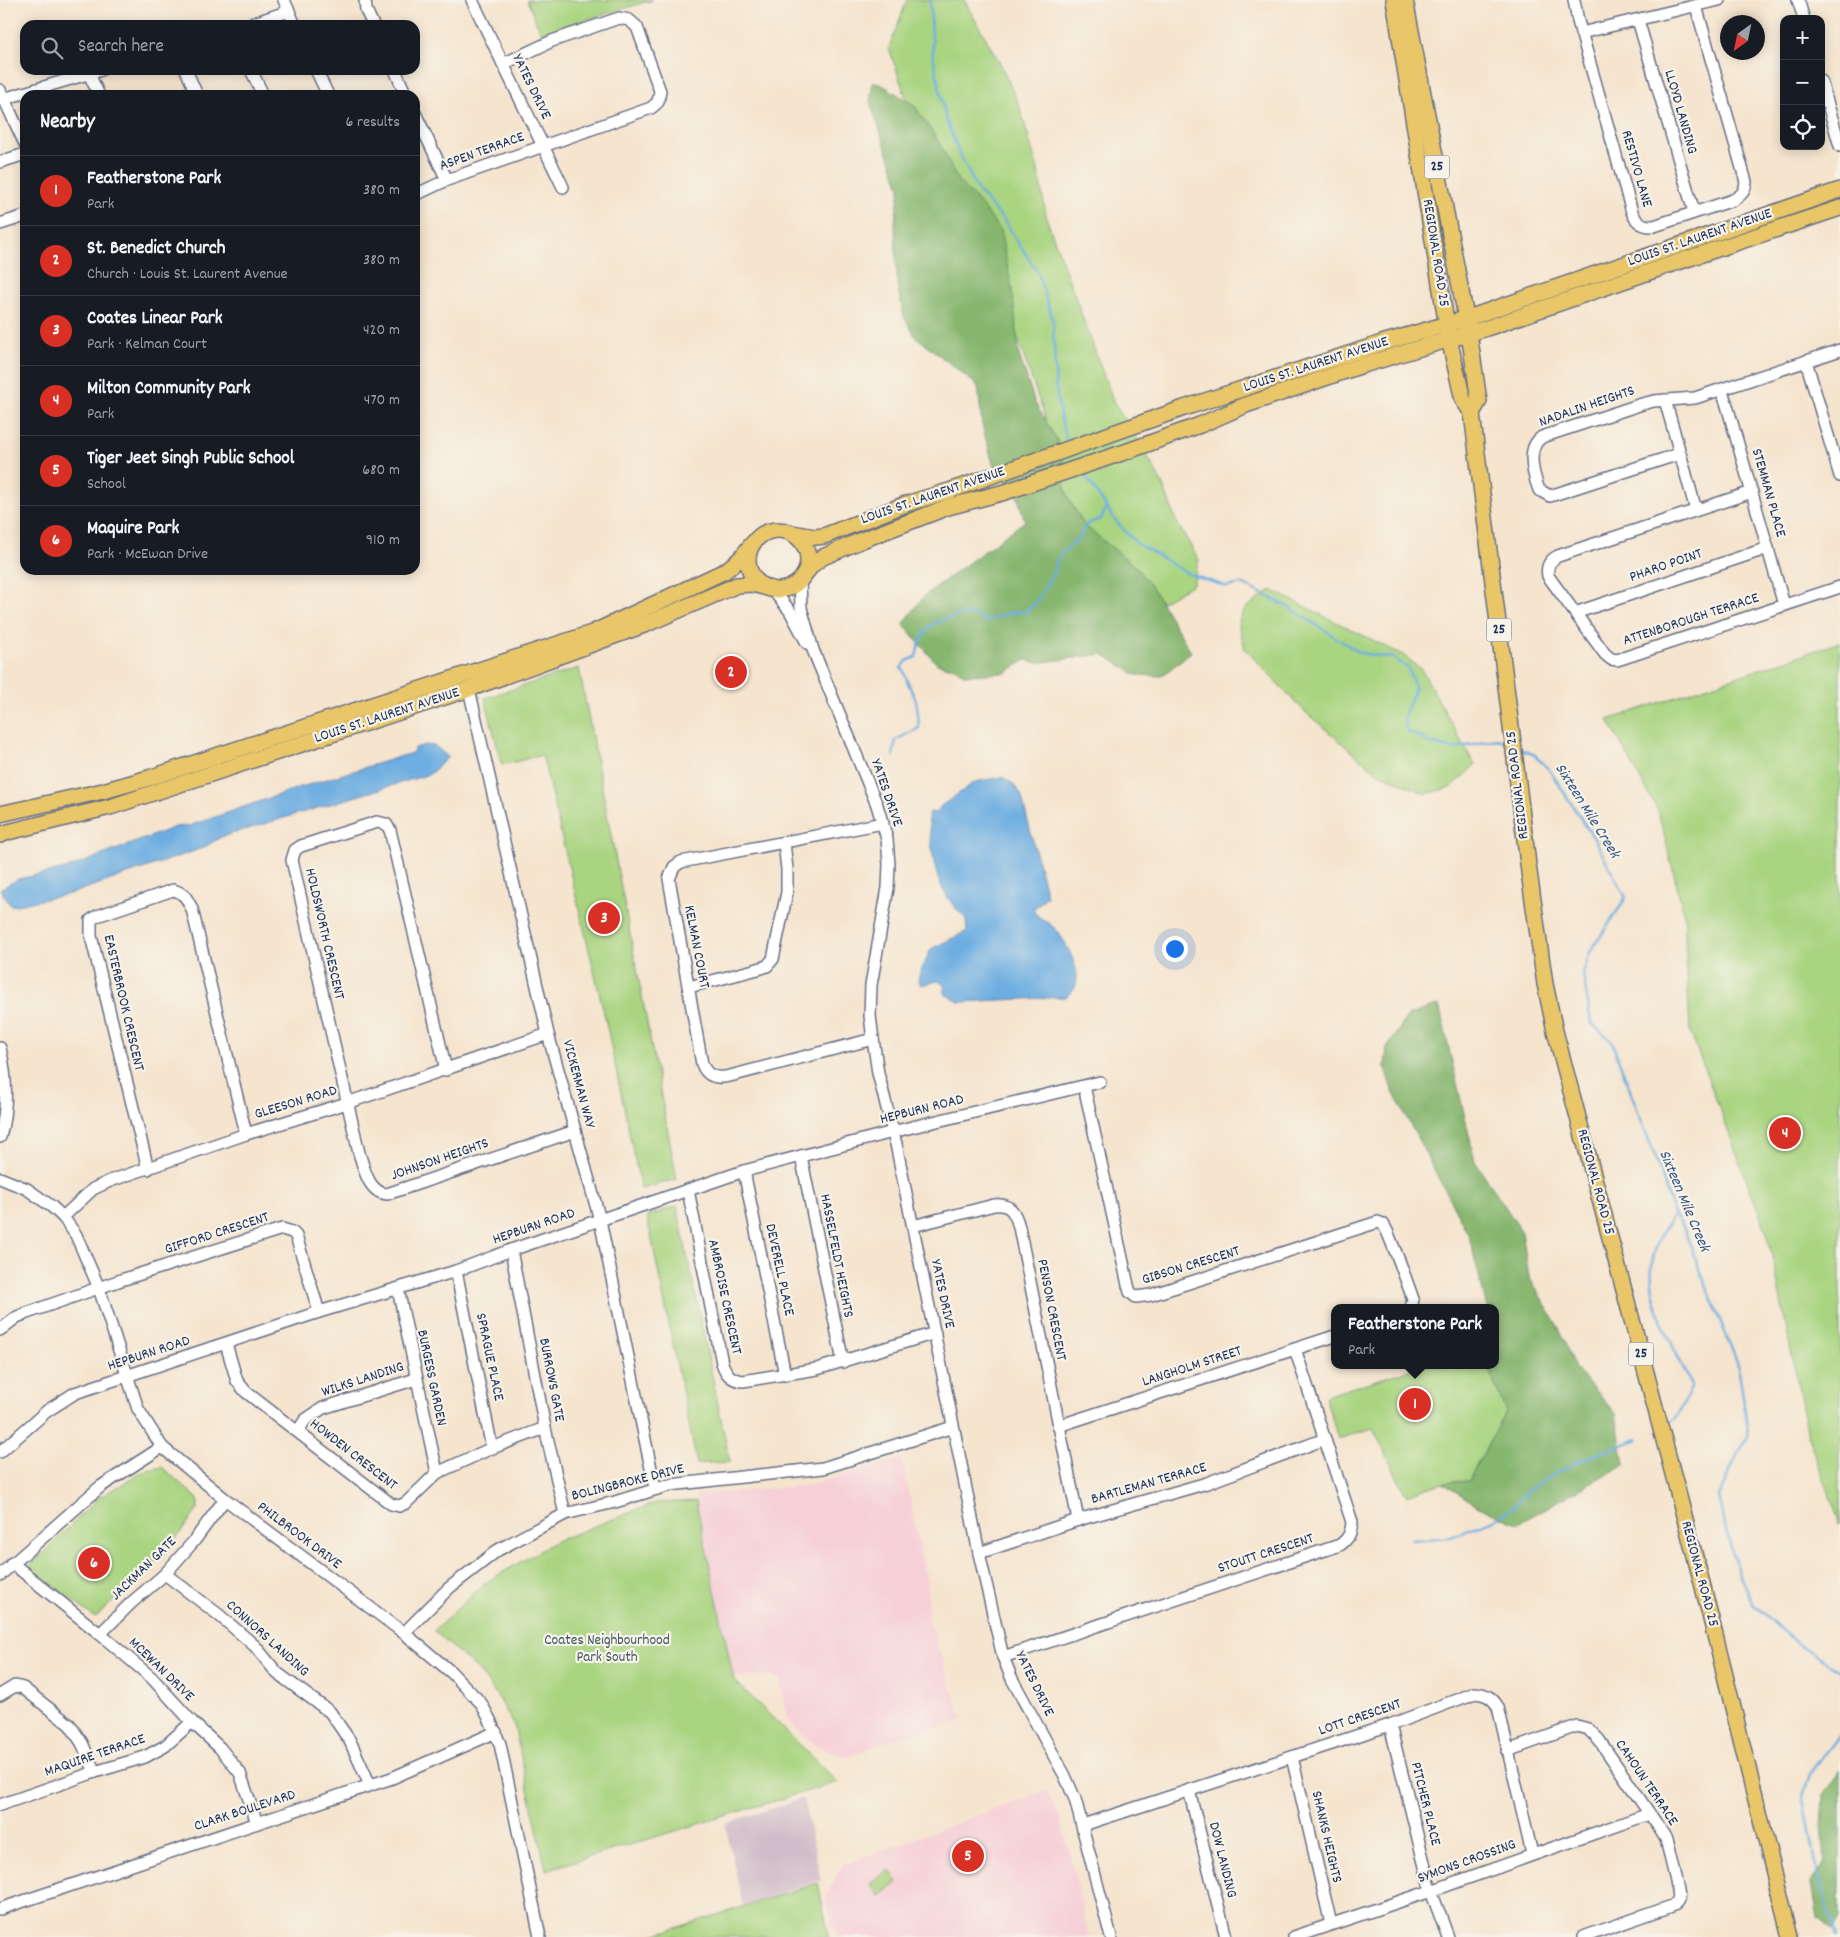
<!DOCTYPE html>
<meta charset="utf-8">
<style>
body{margin:0;font-family:Dekko,sans-serif;background:#20242c;color:#f1f3f6}
.controls{position:absolute;right:15px;top:15px;display:grid;overflow:hidden;border-radius:10px;box-shadow:0 2px 12px #0003}
.controls button{width:45px;height:45px;display:grid;place-items:center;padding:0;border:0;border-bottom:1px solid #363941;background:#171b24;color:#f1f3f6;font:25px sans-serif}
.compass{position:absolute;left:1720px;top:15px;width:45px;height:45px;border-radius:50%;background:#171b24;box-shadow:0 2px 12px #0003;rotate:213deg}
.you{position:absolute;left:1174px;top:948px;width:18px;height:18px;margin:-12px;border:4px solid #fff;border-radius:50%;background:#1a73e8;box-shadow:0 0 0 8px #1a73e833}
.badge{display:grid;place-items:center;width:32px;height:32px;border-radius:50%;background:#d93025;color:#fff;font-size:16px;font-weight:700}
.pin{position:absolute;translate:-50% -50%;border:2px solid #fff;box-shadow:0 1px 5px #0006}
.popup{position:absolute;left:1331px;top:1304px;width:168px;height:65px;box-sizing:border-box;display:grid;place-content:center;border-radius:10px;background:#171b24;filter:drop-shadow(0 1px 4px #0005);font-size:16px;white-space:nowrap;color:#9ea1a6}
.popup b{font-size:19px;color:#f1f3f6}
.popup::after{content:'';position:absolute;left:50%;top:100%;margin-left:-10px;border:10px solid transparent;border-top-color:#171b24}
.list{margin:0;padding:0;list-style:none}
h2{display:flex;justify-content:space-between;align-items:center;height:65px;margin:0;padding:0 20px;font-size:21px}
h2 small{font-size:16px;font-weight:400;color:#9ea1a6}
.list li{display:grid;grid-template-columns:32px 1fr auto;gap:15px;align-items:center;box-sizing:border-box;height:70px;padding:0 20px;border-top:1px solid #363941}
.list b{display:block;font-size:19px;white-space:nowrap}
.list p{margin:0;font-size:16px;white-space:nowrap;color:#9ea1a6}
.list em{font-size:16px;font-style:normal;color:#9ea1a6}
.icon{flex:none;width:28px;height:28px;fill:none;stroke:currentColor;stroke-width:2;stroke-linecap:round;stroke-linejoin:round}
.map{position:relative;flex:none;width:1840px;height:1937px;overflow:hidden}
.search{position:absolute;background:#171b24;box-shadow:0 2px 12px #0003;left:20px;top:20px;width:400px;height:55px;display:flex;align-items:center;gap:12px;box-sizing:border-box;padding:0 18px;border-radius:15px;color:#9ea1a6;font-size:19px}
.panel{position:absolute;background:#171b24;box-shadow:0 2px 12px #0003;left:20px;top:90px;width:400px;height:485px;border-radius:15px}
.map>svg:first-child{display:block}
.built{fill:#f6cfd7}
.industrial{fill:#d1bdc9}
.green{fill:#a9d480;stroke:#62826f}
.forest{fill:#86b66e;stroke:#507266}
.water{fill:#6dade1;stroke:#446ea0}
.lines{fill:none;stroke-linecap:round;stroke-linejoin:round}
.stream{stroke:#6dade1;stroke-width:2.5}
.minor-casing{stroke:#676e85;stroke-width:14}
.major-casing{stroke:#676e85;stroke-width:18}
.minor{stroke:#fff;stroke-width:11}
.major{stroke:#e9c769;stroke-width:15}
.labels{text-anchor:middle;dominant-baseline:central;stroke-width:4.5;stroke-linejoin:round;paint-order:stroke}
.shield{fill:#f7f3e8;stroke:#5d6a87;stroke-width:1}
.shield-label{font-size:14px;font-weight:bold;fill:#1b2f5e}
.street-label{font-size:15px;fill:#1b2f5e;stroke:#f7f3e8}
.park-label{font-size:15px;fill:#3e5866;stroke:#f7f3e8}
.water-label{font-size:16px;font-style:italic;fill:#345585;stroke:#f7f3e8}
</style>
<div class="map">
<svg width="1840" height="1937" viewBox="0 0 1840 1937">
<rect width="100%" height="100%" fill="#f7f3e8"/>
<filter id="ink" filterUnits="userSpaceOnUse"><feTurbulence type="fractalNoise" baseFrequency=".02" numOctaves="2"/><feDisplacementMap in="SourceGraphic" scale="10" xChannelSelector="R" yChannelSelector="G"/><feConvolveMatrix kernelMatrix="1 2 1 2 8 2 1 2 1" color-interpolation-filters="sRGB"/></filter>
<filter id="wash" filterUnits="userSpaceOnUse"><feTurbulence type="fractalNoise" baseFrequency=".0096" numOctaves="4" result="noise"/><feDisplacementMap in="SourceGraphic" scale="20" xChannelSelector="R" yChannelSelector="G"/><feGaussianBlur stdDeviation="1.12" result="paint"/><feColorMatrix in="noise" values="0 0 0 0 0 0 0 0 0 0 0 0 0 0 0 0 0 1.4 0 .05"/><feComposite in="paint" operator="in"/></filter>
<g filter="url(#wash)">
<rect width="100%" height="100%" fill="#f5e4ce"/>
<g class="built">
<polygon points="902,1459 927,1584 928,1618 963,1720 894,1739 846,1757 820,1747 803,1735 790,1723 786,1714 780,1680 769,1675 734,1677 696,1495 810,1485"/>
<polygon points="1047,1790 1059,1817 1068,1847 1089,1937 837,1937 825,1898 843,1865"/>
</g>
<polygon class="industrial" points="803,1798 821,1880 743,1906 725,1824"/>
<g class="green">
<polygon points="527,0 653,0 541,33"/>
<polygon points="907,0 964,0 1001,65 1020,108 1038,170 1047,220 1114,403 1140,443 1164,487 1176,521 1199,560 1193,584 1162,602 1108,564 1088,535 1063,490 1044,414 993,269 917,130 889,48"/>
<polygon points="1271,590 1403,655 1421,669 1475,765 1452,787 1426,794 1376,772 1304,711 1245,649 1238,622 1246,608"/>
<polygon points="1840,642 1840,1524 1808,1436 1768,1236 1690,1031 1684,914 1658,811 1608,720"/>
<polygon points="579,668 677,1179 641,1189 605,1017 542,755 502,765 485,698"/>
<polygon points="677,1206 730,1462 697,1464 647,1216"/>
<polygon points="1424,1365 1487,1365 1506,1412 1468,1481 1442,1483 1406,1495 1373,1428 1338,1439 1325,1396"/>
<polygon points="162,1467 198,1499 198,1509 167,1551 95,1618 29,1567 98,1498 147,1470"/>
<polygon points="696,1501 734,1680 838,1782 546,1870 514,1725 500,1700 479,1671 434,1631 485,1583 556,1541 655,1503"/>
<polygon points="889,1870 898,1882 880,1896 870,1884"/>
<polygon points="818,1883 829,1937 647,1937"/>
</g>
<g class="forest">
<polygon points="873,81 886,87 914,105 939,142 958,181 977,200 1000,230 1012,288 1019,355 1035,403 1062,449 1065,488 1071,503 1085,526 1134,565 1153,589 1191,652 1162,676 1136,675 1103,654 1036,663 1026,660 1005,673 966,675 954,668 937,664 903,624 925,595 1025,521 1017,495 994,467 982,425 978,386 915,336 904,317 897,284 895,222 900,188 870,102"/>
<polygon points="1439,1005 1475,1161 1522,1232 1529,1277 1559,1328 1575,1368 1616,1414 1624,1465 1517,1524 1485,1510 1442,1483 1468,1481 1506,1412 1487,1365 1495,1365 1495,1308 1487,1308 1469,1236 1392,1090 1385,1068 1387,1047 1409,1015"/>
<polygon points="1840,1770 1840,1917 1831,1930 1818,1918 1812,1882 1825,1860 1822,1826 1824,1794"/>
</g>
<g class="water">
<polygon points="425,745 435,746 448,757 430,774 221,837 203,848 70,894 11,906 0,889 18,879 66,869 175,827 189,826 301,787 412,753 415,748"/>
<path d="M 1002,777 L 1012,783 L 1021,794 L 1047,896 L 1033,910 C 1038,918 1044,919 1051,925 C 1063,934 1081,969 1076,985 C 1074,990 1069,994 1066,997 L 959,1002 L 945,994 L 944,984 L 938,981 L 921,985 L 918,978 L 931,949 L 967,931 L 966,919 C 930,884 935,862 928,816 L 930,812 L 936,813 L 941,806 L 975,782 Z"/>
</g>
<g class="lines">
<g class="stream">
<polyline points="930,0 933,55 946,120 959,153 978,191 1003,219 1038,273 1053,321 1056,390 1061,420 1068,444"/>
<polyline points="1082,471 1115,520 1135,542 1189,574 1227,587 1242,584 1287,606 1360,653 1393,658 1408,668 1415,687 1404,718 1407,731 1433,744 1453,749 1497,739 1508,743"/>
<polyline points="1520,749 1535,755 1548,768 1595,840 1626,898 1590,952 1583,974 1591,1023 1611,1040 1659,1167 1674,1214 1683,1227 1738,1365 1749,1437 1738,1453 1719,1496 1726,1530 1738,1572 1753,1604 1790,1638 1840,1671"/>
<path d="M 893,756 L 896,740 L 919,728 C 918,718 919,706 914,696 C 909,685 907,683 904,671 L 901,668 L 907,661 L 916,657 C 918,645 923,633 932,625 C 938,619 966,613 975,615 C 978,616 982,618 985,621 L 1014,612 L 1026,612 L 1036,602 L 1052,576 L 1059,555 L 1078,539 L 1088,523 L 1101,519 L 1106,508"/>
<path d="M 1673,1421 L 1675,1420 L 1692,1386 C 1673,1343 1638,1293 1657,1244 C 1661,1234 1668,1224 1674,1214"/>
<polyline points="1412,1540 1451,1537 1494,1520 1514,1507 1528,1490 1578,1461 1638,1439"/>
<polyline points="1835,1937 1815,1859 1803,1795 1810,1774 1840,1736"/>
</g>
</g>
</g>
<g filter="url(#ink)">
<g class="lines">
<g class="minor-casing">
<g id="minor">
<polyline points="284,0 295,25"/>
<polyline points="365,0 366,10 373,25"/>
<polyline points="472,0 563,187"/>
<path d="M 1574,0 L 1578,21 L 1632,212 C 1636,222 1642,227 1654,226 L 1733,200 C 1742,195 1745,191 1746,182 L 1696,6"/>
<polyline points="1798,0 1804,19"/>
<polyline points="1638,20 1694,212"/>
<polyline points="248,25 289,11"/>
<polyline points="1581,33 1719,0"/>
<polyline points="186,70 197,95"/>
<polyline points="251,70 263,95"/>
<polyline points="316,70 328,95"/>
<polyline points="395,70 406,95"/>
<polyline points="89,74 99,95"/>
<polyline points="1821,81 1840,146"/>
<polyline points="0,90 25,144"/>
<polyline points="0,100 101,70"/>
<polyline points="415,113 447,180"/>
<polyline points="0,162 25,154"/>
<polyline points="415,195 447,180 651,108 658,102 660,91 637,27 629,20 619,18 552,41 503,64"/>
<polyline points="0,224 25,216"/>
<polyline points="1806,361 1840,476"/>
<polyline points="1721,390 1726,402 1784,605"/>
<polyline points="1665,400 1696,510"/>
<path d="M 1679,454 L 1550,496 L 1539,490 C 1533,474 1526,448 1542,437 L 1642,404 L 1654,401 L 1695,398 L 1840,350"/>
<path d="M 1752,492 L 1558,556 C 1550,560 1546,566 1548,576 L 1605,654 L 1611,659 L 1617,660 L 1840,587"/>
<polyline points="800,581 801,608 813,650 877,805 887,839 889,864 888,888 871,985 870,1016 873,1039 878,1073 896,1144 979,1553 1003,1657 1012,1679 1065,1776 1075,1799 1111,1937"/>
<polyline points="772,589 790,611 807,643"/>
<polyline points="1575,613 1768,548"/>
<polyline points="469,689 548,1034 600,1220 655,1488"/>
<polyline points="689,987 758,969 767,966 773,959 787,892 787,869 784,843"/>
<path d="M 873,1039 L 730,1076 C 717,1079 707,1077 702,1064 L 669,879 L 674,867 L 681,862 L 883,823"/>
<path d="M 0,1048 C 7,1078 8,1107 0,1137"/>
<path d="M 446,1070 L 390,830 L 386,824 L 377,822 L 301,846 L 295,850 L 292,860 L 359,1153 C 364,1167 368,1193 387,1194 L 575,1131"/>
<polyline points="1084,1086 1128,1285 1130,1292 1136,1297 1151,1295 1378,1222 1383,1224 1387,1231 1400,1263 1413,1299 1411,1308"/>
<polyline points="801,1156 843,1362"/>
<path d="M 148,1169 L 91,936 L 91,920 L 97,916 L 173,890 C 185,893 187,899 192,909 L 246,1134"/>
<polyline points="744,1171 785,1375"/>
<polyline points="0,1178 27,1189 51,1206 63,1217 76,1235 99,1288 138,1409 162,1447 225,1499 404,1633 451,1672 481,1703 490,1720 500,1744 540,1937"/>
<path d="M 688,1190 L 722,1363 C 726,1374 731,1380 743,1381 L 817,1369 L 935,1333"/>
<polyline points="63,1217 93,1189 110,1181 246,1134 347,1103 548,1034"/>
<path d="M 913,1226 L 994,1205 C 1010,1203 1015,1212 1019,1227 L 1078,1520"/>
<polyline points="511,1250 545,1428 565,1514"/>
<polyline points="456,1271 492,1448"/>
<polyline points="398,1289 437,1473"/>
<polyline points="0,1330 17,1317 27,1313 118,1281 282,1229 292,1232 296,1236 319,1312"/>
<polyline points="226,1344 237,1381 246,1392 391,1504 399,1506 406,1503 437,1473 492,1448 545,1428"/>
<polyline points="1058,1426 1335,1336"/>
<polyline points="298,1431 305,1420 323,1408 416,1379"/>
<polyline points="0,1452 47,1411 75,1393 319,1312 456,1271 511,1250 744,1171 912,1127 1100,1082"/>
<polyline points="979,1553 1078,1520 1207,1483 1325,1439"/>
<polyline points="12,1563 100,1634 152,1678 192,1722 220,1748 240,1773 257,1823"/>
<polyline points="165,1574 219,1615 255,1646 277,1673 330,1712 350,1741 370,1785"/>
<polyline points="0,1575 100,1487 162,1447"/>
<polyline points="404,1633 449,1588 498,1550 565,1514 615,1502 670,1485 823,1468 953,1427"/>
<polyline points="100,1634 131,1603 165,1574 194,1541 225,1499"/>
<path d="M 1003,1657 L 1340,1545 C 1349,1538 1351,1533 1352,1522 L 1295,1349"/>
<polyline points="0,1695 15,1686 23,1688 70,1725 82,1743 95,1772"/>
<polyline points="1390,1725 1431,1891 1448,1937"/>
<path d="M 1507,1751 L 1577,1726 L 1588,1729 L 1599,1740 L 1658,1826 L 1666,1839 L 1678,1890 C 1679,1897 1680,1903 1672,1906 L 1583,1937"/>
<polyline points="1292,1757 1331,1924"/>
<polyline points="1189,1790 1226,1937"/>
<polyline points="0,1805 95,1772 145,1757 165,1746 192,1722"/>
<path d="M 1083,1825 L 1390,1725 L 1475,1693 C 1486,1694 1492,1697 1498,1707 L 1532,1854"/>
<polyline points="0,1909 392,1778 496,1732"/>
<polyline points="1294,1937 1431,1891 1649,1814"/>
</g>
</g>
<g class="major-casing">
<g id="major">
<polyline points="1394,0 1449,339 1463,400 1472,413 1529,872 1545,984 1555,1031 1702,1583 1790,1937"/>
<polyline points="1405,0 1469,333 1479,401 1472,413"/>
<circle cx="778" cy="560" r="30"/>
<polyline points="792,533 815,537 824,536 906,504 952,490 1184,408 1382,343 1465,319 1840,190"/>
<polyline points="804,575 813,564 823,557 862,540 948,507 1005,492 1125,452 1200,425 1246,405 1360,366 1484,329 1684,260 1840,208"/>
<polyline points="0,814 103,791 149,778 592,633 725,571 740,559 752,544"/>
<polyline points="0,835 8,832 110,807 469,689 644,625 737,585 751,584 769,588"/>
</g>
</g>
<use href="#minor" class="minor"/>
<use href="#major" class="major"/>
</g>
</g>
<g class="labels">
<g class="shield">
<rect x="1424.5" y="155.5" width="25" height="23" rx="4"/>
<rect x="1486.5" y="618.5" width="25" height="23" rx="4"/>
<rect x="1628.5" y="1342.5" width="25" height="23" rx="4"/>
</g>
<g class="shield-label">
<text x="1437" y="167">25</text>
<text x="1499" y="630">25</text>
<text x="1641" y="1354">25</text>
</g>
<g class="street-label">
<text transform="translate(531 87) rotate(64)">YATES DRIVE</text>
<text transform="translate(1680 112) rotate(74)">LLOYD LANDING</text>
<text transform="translate(482 152) rotate(-20)">ASPEN TERRACE</text>
<text transform="translate(1636 169) rotate(74)">RESTIVO LANE</text>
<text transform="translate(1700 238) rotate(-19)">LOUIS ST. LAURENT AVENUE</text>
<text transform="translate(1435 253) rotate(81)">REGIONAL ROAD 25</text>
<text transform="translate(1316 365) rotate(-18)">LOUIS ST. LAURENT AVENUE</text>
<text transform="translate(1587 407) rotate(-19)">NADALIN HEIGHTS</text>
<text transform="translate(1768 493) rotate(74)">STEMMAN PLACE</text>
<text transform="translate(933 496) rotate(-19)">LOUIS ST. LAURENT AVENUE</text>
<text transform="translate(1666 566) rotate(-19)">PHARO POINT</text>
<text transform="translate(1691 620) rotate(-18)">ATTENBOROUGH TERRACE</text>
<text transform="translate(387 716) rotate(-18)">LOUIS ST. LAURENT AVENUE</text>
<text transform="translate(1518 785) rotate(-97)">REGIONAL ROAD 25</text>
<text transform="translate(886 793) rotate(71)">YATES DRIVE</text>
<text transform="translate(324 934) rotate(77)">HOLDSWORTH CRESCENT</text>
<text transform="translate(696 947) rotate(79)">KELMAN COURT</text>
<text transform="translate(123 1003) rotate(77)">EASTERBROOK CRESCENT</text>
<text transform="translate(578 1084) rotate(75)">VICKERMAN WAY</text>
<text transform="translate(296 1103) rotate(-17)">GLEESON ROAD</text>
<text transform="translate(922 1110) rotate(-14)">HEPBURN ROAD</text>
<text transform="translate(440 1160) rotate(-19)">JOHNSON HEIGHTS</text>
<text transform="translate(1595 1182) rotate(75)">REGIONAL ROAD 25</text>
<text transform="translate(534 1227) rotate(-19)">HEPBURN ROAD</text>
<text transform="translate(217 1234) rotate(-18)">GIFFORD CRESCENT</text>
<text transform="translate(836 1256) rotate(79)">HASSELFELDT HEIGHTS</text>
<text transform="translate(1191 1266) rotate(-17)">GIBSON CRESCENT</text>
<text transform="translate(779 1270) rotate(78)">DEVERELL PLACE</text>
<text transform="translate(942 1294) rotate(78)">YATES DRIVE</text>
<text transform="translate(724 1297) rotate(78)">AMBROISE CRESCENT</text>
<text transform="translate(1051 1310) rotate(79)">PENSON CRESCENT</text>
<text transform="translate(149 1354) rotate(-18)">HEPBURN ROAD</text>
<text transform="translate(489 1357) rotate(78)">SPRAGUE PLACE</text>
<text transform="translate(1192 1367) rotate(-18)">LANGHOLM STREET</text>
<text transform="translate(431 1378) rotate(78)">BURGESS GARDEN</text>
<text transform="translate(363 1380) rotate(-18)">WILKS LANDING</text>
<text transform="translate(551 1380) rotate(79)">BURROWS GATE</text>
<text transform="translate(353 1455) rotate(38)">HOWDEN CRESCENT</text>
<text transform="translate(628 1483) rotate(-14)">BOLINGBROKE DRIVE</text>
<text transform="translate(1149 1484) rotate(-16)">BARTLEMAN TERRACE</text>
<text transform="translate(299 1536) rotate(37)">PHILBROOK DRIVE</text>
<text transform="translate(1266 1554) rotate(-18)">STOUTT CRESCENT</text>
<text transform="translate(144 1569) rotate(-44)">JACKMAN GATE</text>
<text transform="translate(1699 1574) rotate(75)">REGIONAL ROAD 25</text>
<text transform="translate(267 1639) rotate(42)">CONNORS LANDING</text>
<text transform="translate(161 1670) rotate(44)">MCEWAN DRIVE</text>
<text transform="translate(1034 1684) rotate(64)">YATES DRIVE</text>
<text transform="translate(1360 1718) rotate(-19)">LOTT CRESCENT</text>
<text transform="translate(95 1756) rotate(-19)">MAQUIRE TERRACE</text>
<text transform="translate(1646 1783) rotate(56)">CAHOUN TERRACE</text>
<text transform="translate(1425 1804) rotate(76)">PITCHER PLACE</text>
<text transform="translate(245 1811) rotate(-18)">CLARK BOULEVARD</text>
<text transform="translate(1326 1837) rotate(77)">SHANKS HEIGHTS</text>
<text transform="translate(1222 1860) rotate(76)">DOW LANDING</text>
<text transform="translate(1467 1862) rotate(-20)">SYMONS CROSSING</text>
</g>
<g class="park-label">
<text x="607" y="1641">Coates Neighbourhood<tspan x="607" dy="17">Park South</tspan></text>
</g>
<g class="water-label">
<text transform="translate(1587 811) rotate(58)">Sixteen Mile Creek</text>
<text transform="translate(1684 1201) rotate(67)">Sixteen Mile Creek</text>
</g>
</g>
</svg>
<div class="controls">
<button>+</button>
<button>−</button>
<button><svg class="icon" aria-label="locate" viewBox="0 0 24 24"><circle cx="12" cy="12" r="6"/><path d="M12 2v4M12 18v4M2 12h4M18 12h4"/></svg></button>
</div>
<svg class="compass" viewBox="-18 -18 36 36"><path d="M0-13l5 13h-10z" fill="#e53935"/><path d="M0 13l5-13h-10z" fill="#9ea1a6"/></svg>
<div class="you"></div>
<div class="pin badge" style="left:1415px;top:1404px">1</div>
<div class="popup"><b>Featherstone Park</b>Park</div>
<div class="pin badge" style="left:731px;top:672px">2</div>
<div class="pin badge" style="left:604px;top:918px">3</div>
<div class="pin badge" style="left:1785px;top:1133px">4</div>
<div class="pin badge" style="left:968px;top:1856px">5</div>
<div class="pin badge" style="left:94px;top:1563px">6</div>
<div class="search"><svg class="icon" aria-label="search" viewBox="0 0 24 24"><circle cx="10" cy="10" r="6"/><path d="M15 15l6 6"/></svg>Search here</div>
<section class="panel">
<h2>Nearby<small>6 results</small></h2>
<ul class="list">
<li><span class="badge">1</span><div><b>Featherstone Park</b><p>Park</p></div><em>380 m</em></li>
<li><span class="badge">2</span><div><b>St. Benedict Church</b><p>Church · Louis St. Laurent Avenue</p></div><em>380 m</em></li>
<li><span class="badge">3</span><div><b>Coates Linear Park</b><p>Park · Kelman Court</p></div><em>420 m</em></li>
<li><span class="badge">4</span><div><b>Milton Community Park</b><p>Park</p></div><em>470 m</em></li>
<li><span class="badge">5</span><div><b>Tiger Jeet Singh Public School</b><p>School</p></div><em>680 m</em></li>
<li><span class="badge">6</span><div><b>Maquire Park</b><p>Park · McEwan Drive</p></div><em>910 m</em></li>
</ul>
</section>
</div>
